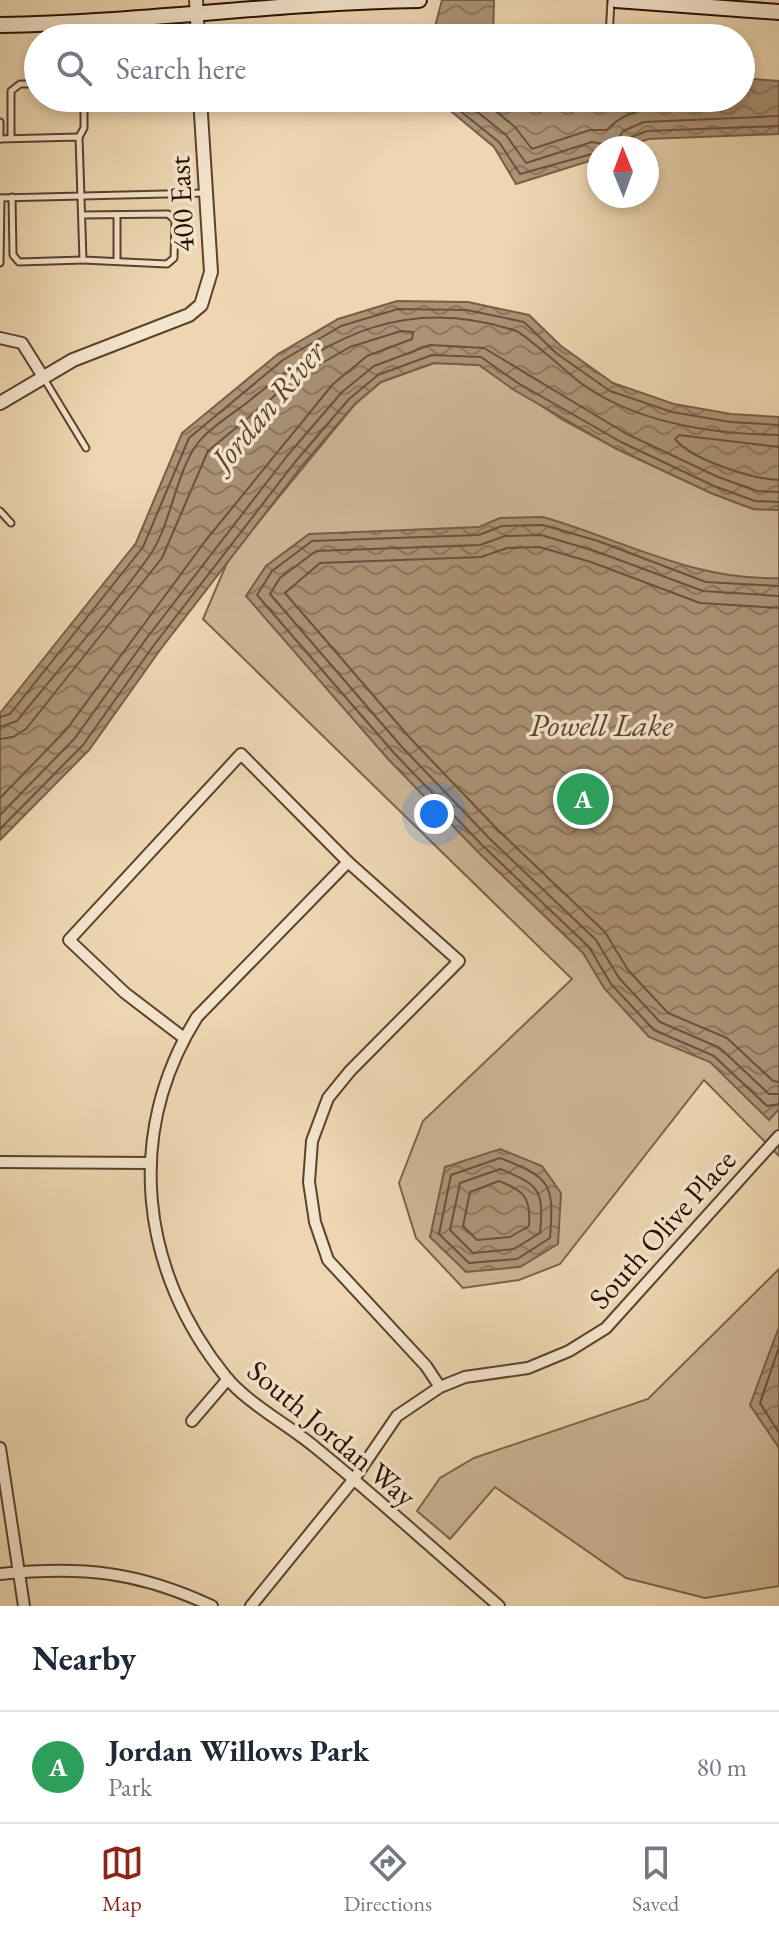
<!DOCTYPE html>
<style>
body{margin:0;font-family:"EB Garamond",serif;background:#f2f2f3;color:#1f2937}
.compass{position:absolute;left:587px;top:136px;width:72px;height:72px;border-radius:50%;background:#fff;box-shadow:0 4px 12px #0003;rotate:359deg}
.you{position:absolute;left:434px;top:814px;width:28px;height:28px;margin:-20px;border:6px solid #fff;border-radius:50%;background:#1a73e8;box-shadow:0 0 0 12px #1a73e833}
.badge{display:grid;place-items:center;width:52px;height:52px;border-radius:50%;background:#8f2418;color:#fff;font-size:26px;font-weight:700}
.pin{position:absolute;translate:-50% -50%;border:4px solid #fff;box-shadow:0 2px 8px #0006}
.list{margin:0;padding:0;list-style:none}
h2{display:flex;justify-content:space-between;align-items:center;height:104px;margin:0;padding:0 32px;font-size:34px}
h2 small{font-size:26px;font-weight:400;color:#747a83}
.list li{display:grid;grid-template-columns:52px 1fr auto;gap:24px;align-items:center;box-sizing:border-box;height:112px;padding:0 32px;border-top:2px solid #e0e1e3}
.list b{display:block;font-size:30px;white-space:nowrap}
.list p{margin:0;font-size:26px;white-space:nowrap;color:#747a83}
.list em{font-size:26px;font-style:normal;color:#747a83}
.icon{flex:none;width:44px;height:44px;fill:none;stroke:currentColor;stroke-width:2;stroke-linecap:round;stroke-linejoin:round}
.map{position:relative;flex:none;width:779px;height:1606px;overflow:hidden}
.search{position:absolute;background:#fff;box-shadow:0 4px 12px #0003;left:24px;right:24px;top:24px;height:88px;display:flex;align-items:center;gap:20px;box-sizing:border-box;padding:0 28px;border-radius:44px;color:#747a83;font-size:30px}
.sheet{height:216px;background:#fff}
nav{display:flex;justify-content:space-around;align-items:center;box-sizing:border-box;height:112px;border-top:2px solid #e0e1e3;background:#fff;font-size:22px;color:#747a83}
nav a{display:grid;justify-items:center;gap:4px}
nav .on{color:#8f2418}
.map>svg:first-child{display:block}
.park{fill:#ccb493;stroke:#7c624a;stroke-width:2}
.water{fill:url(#water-waves);stroke:#785e46;stroke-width:2}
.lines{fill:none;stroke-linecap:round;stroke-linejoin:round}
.shore{stroke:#6c503a;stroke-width:2}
.service-casing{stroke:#5c412c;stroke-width:9}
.minor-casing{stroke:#5c412c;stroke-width:14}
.tertiary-casing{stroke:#5c412c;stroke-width:16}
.secondary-casing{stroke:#2c0f00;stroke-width:18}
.service{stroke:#f3e4cc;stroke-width:5}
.minor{stroke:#f3e4cc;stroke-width:10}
.tertiary{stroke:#f3e4cc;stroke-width:12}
.secondary{stroke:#f3e4cc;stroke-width:14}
.labels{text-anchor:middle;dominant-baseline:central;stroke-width:7;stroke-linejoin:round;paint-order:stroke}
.street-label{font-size:30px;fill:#2c0f00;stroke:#f3e4cc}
.water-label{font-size:32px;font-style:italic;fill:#5f432f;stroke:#f3e4cc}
</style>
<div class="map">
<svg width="779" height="1606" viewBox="0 0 779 1606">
<defs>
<pattern id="water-waves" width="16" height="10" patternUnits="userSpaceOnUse" patternTransform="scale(2)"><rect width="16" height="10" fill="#ab9275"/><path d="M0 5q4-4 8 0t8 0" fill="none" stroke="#8b765e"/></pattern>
</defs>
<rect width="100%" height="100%" fill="#edd6b1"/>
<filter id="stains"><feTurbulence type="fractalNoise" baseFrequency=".0025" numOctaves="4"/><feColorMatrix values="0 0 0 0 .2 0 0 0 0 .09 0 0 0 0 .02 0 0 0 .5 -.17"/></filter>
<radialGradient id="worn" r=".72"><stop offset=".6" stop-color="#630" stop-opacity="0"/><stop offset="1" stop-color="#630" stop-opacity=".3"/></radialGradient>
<g class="park">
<polygon points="434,363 479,365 563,420 617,449 711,493 753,509 779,510 779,1156 704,1080 560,1264 519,1280 463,1288 416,1238 399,1183 423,1121 572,979 203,619 229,558 355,404 381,382"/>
<polygon points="779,1269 779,1586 705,1598 626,1578 495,1487 450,1539 417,1511 440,1478 474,1458 648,1399"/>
</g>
<g class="water">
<polygon points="442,0 494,0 493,38 432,38"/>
<polygon points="741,78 779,81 779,134 648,139 625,148 599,148 599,158 516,184 494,147 435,98 741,98"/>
<polygon points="397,301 468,302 529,315 561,346 613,383 674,404 731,414 779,417 779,510 753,509 711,493 617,449 514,390 479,365 434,363 381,382 355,404 301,467 160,650 89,750 0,840 0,713 136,543 182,433 278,354 338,319"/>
<path d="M 543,517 C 623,540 694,581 779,578 L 779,1109 L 769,1120 L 710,1062 L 649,1037 L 604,988 L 583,953 L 478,852 L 388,759 L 246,596 L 266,566 L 309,534 L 479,527 L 500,518 Z"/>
<polygon points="500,1149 542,1166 561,1193 558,1244 520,1267 466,1272 430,1237 445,1167"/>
<polygon points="779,1327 779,1448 750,1405"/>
</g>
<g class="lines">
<g class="shore">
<polyline points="444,98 499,142 520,174 599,152"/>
<polyline points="460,98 506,135 526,163 592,142 614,146 623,131 644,122 779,116"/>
<path d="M 480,98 L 515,127 L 532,149 L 590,130 L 607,130 C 633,101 681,106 717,104 L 720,98"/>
<polyline points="626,148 629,138 647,131 779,126"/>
<path d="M 779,447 L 679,435 L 675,439 C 692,460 752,479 779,480"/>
<polyline points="779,586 706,582 598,541 543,525 502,526 479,535 312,541 272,571 257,595 394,753 483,846 589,947 611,984 654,1030 714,1056 767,1106 779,1104"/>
<polyline points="779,596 703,591 595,551 541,535 505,536 480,545 316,551 280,578 270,594 401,746 490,839 596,940 619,978 660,1022 720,1048 769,1094 779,1094"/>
<polyline points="779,608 700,603 591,562 539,547 507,548 481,557 320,563 285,593 410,738 499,831 605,932 628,970 668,1013 727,1038 773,1081 779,1082"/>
<polyline points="0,717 10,714 143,547 189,438 283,360 341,326 398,309 467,310 524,322 556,353 610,391 672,412 730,422 779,425"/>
<path d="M 0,727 L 17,721 C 61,666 110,612 150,555 C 171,525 176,471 198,443 C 210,427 233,414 249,401 C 330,334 410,295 516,331 C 524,333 570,375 582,384 C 637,423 713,434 779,435"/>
<polyline points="0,739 13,737 26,729 162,558 208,451 296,378 350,347 401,331 413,332 412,339 367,356 333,384 206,540 66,730 0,798"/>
<polyline points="0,815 75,738 146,639 287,456 342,392 374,366 430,345 484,348 625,433 718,477 757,491 779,492"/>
<polyline points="0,829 83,745 154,645 295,462 349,399 378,375 432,355 481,357 518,383 621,442 714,486 755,501 779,502"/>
<path d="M 500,1158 C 552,1178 554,1184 550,1238 L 517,1259 L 469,1263 L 439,1234 L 451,1175 Z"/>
<path d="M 500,1169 C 540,1185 544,1190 540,1233 L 514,1249 L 473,1253 L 450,1230 L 460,1183 Z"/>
<path d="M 499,1181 C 525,1191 531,1198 529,1226 L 510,1237 L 477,1240 L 463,1226 L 470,1192 Z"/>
<polyline points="779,1347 760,1403 779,1433"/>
</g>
<g class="service-casing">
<g id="service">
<polyline points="609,38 611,0"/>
<polyline points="0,122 0,139"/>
<polyline points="79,137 84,128 84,98"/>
<polyline points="11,138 11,91 20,84 38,84"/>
<polyline points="0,139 79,137 83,260 167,264 174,258 175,220 168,214 82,215"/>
<polyline points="12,197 13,255 19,262 83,260"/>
<polyline points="0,198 206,193"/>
<polyline points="117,215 117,260"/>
<polyline points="0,263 1,198"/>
<polyline points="43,377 86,448"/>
<polyline points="0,511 11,523"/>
</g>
</g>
<g class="minor-casing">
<g id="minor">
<polyline points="0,338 22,343 42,375"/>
<path d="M 348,862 L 197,1017 C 124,1134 140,1271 226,1377 C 247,1403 290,1426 316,1448 C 379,1499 438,1554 499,1606"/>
<polyline points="184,1038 125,993 69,940 241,754 348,862 459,961 350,1071 328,1098 312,1141 309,1182 315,1222 328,1260 426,1366 440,1387"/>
<polyline points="0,1162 148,1163"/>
<polyline points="192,1421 228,1379"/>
<polyline points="0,1448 24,1606"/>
<path d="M 0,1574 C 82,1566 137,1571 212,1606"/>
<polyline points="251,1606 354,1479 397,1416 440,1387 465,1377 528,1368 569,1351 606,1328 779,1136"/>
</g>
</g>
<g class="tertiary-casing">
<g id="tertiary">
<polyline points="196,0 198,38"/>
<polyline points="0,403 73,360 189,315 201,305 211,272 200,98"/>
</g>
</g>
<g class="secondary-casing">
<g id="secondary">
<polyline points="616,0 779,12"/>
<path d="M 0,25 C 140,23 279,2 419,0"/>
</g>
</g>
<use href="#service" class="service"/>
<use href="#minor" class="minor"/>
<use href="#tertiary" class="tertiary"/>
<use href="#secondary" class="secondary"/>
</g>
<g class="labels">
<g class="street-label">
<text transform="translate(181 204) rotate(-93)">400 East</text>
<text transform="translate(662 1229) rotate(-48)">South Olive Place</text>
<text transform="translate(332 1433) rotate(40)">South Jordan Way</text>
</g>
<g class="water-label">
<text transform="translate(268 405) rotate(-50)">Jordan River</text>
<text x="601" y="725">Powell Lake</text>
</g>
</g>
<rect width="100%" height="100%" filter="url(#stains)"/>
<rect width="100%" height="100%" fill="url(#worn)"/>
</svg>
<svg class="compass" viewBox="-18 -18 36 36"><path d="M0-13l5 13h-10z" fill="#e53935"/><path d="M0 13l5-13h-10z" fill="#747a83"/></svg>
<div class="you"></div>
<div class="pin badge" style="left:583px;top:799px;background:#2e9e5b">A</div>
<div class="search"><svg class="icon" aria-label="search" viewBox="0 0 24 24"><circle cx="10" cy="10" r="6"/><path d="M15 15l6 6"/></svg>Search here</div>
</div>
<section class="sheet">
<h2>Nearby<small></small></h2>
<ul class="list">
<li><span class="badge" style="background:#2e9e5b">A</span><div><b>Jordan Willows Park</b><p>Park</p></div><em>80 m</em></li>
</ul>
</section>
<nav>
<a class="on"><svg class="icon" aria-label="map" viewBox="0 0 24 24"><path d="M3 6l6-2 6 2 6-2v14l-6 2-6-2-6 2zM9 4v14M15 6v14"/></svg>Map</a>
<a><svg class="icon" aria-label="directions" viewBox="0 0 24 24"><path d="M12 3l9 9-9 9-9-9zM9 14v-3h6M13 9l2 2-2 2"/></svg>Directions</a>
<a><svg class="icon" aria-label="saved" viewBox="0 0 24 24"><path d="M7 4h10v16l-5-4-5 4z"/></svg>Saved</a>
</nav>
